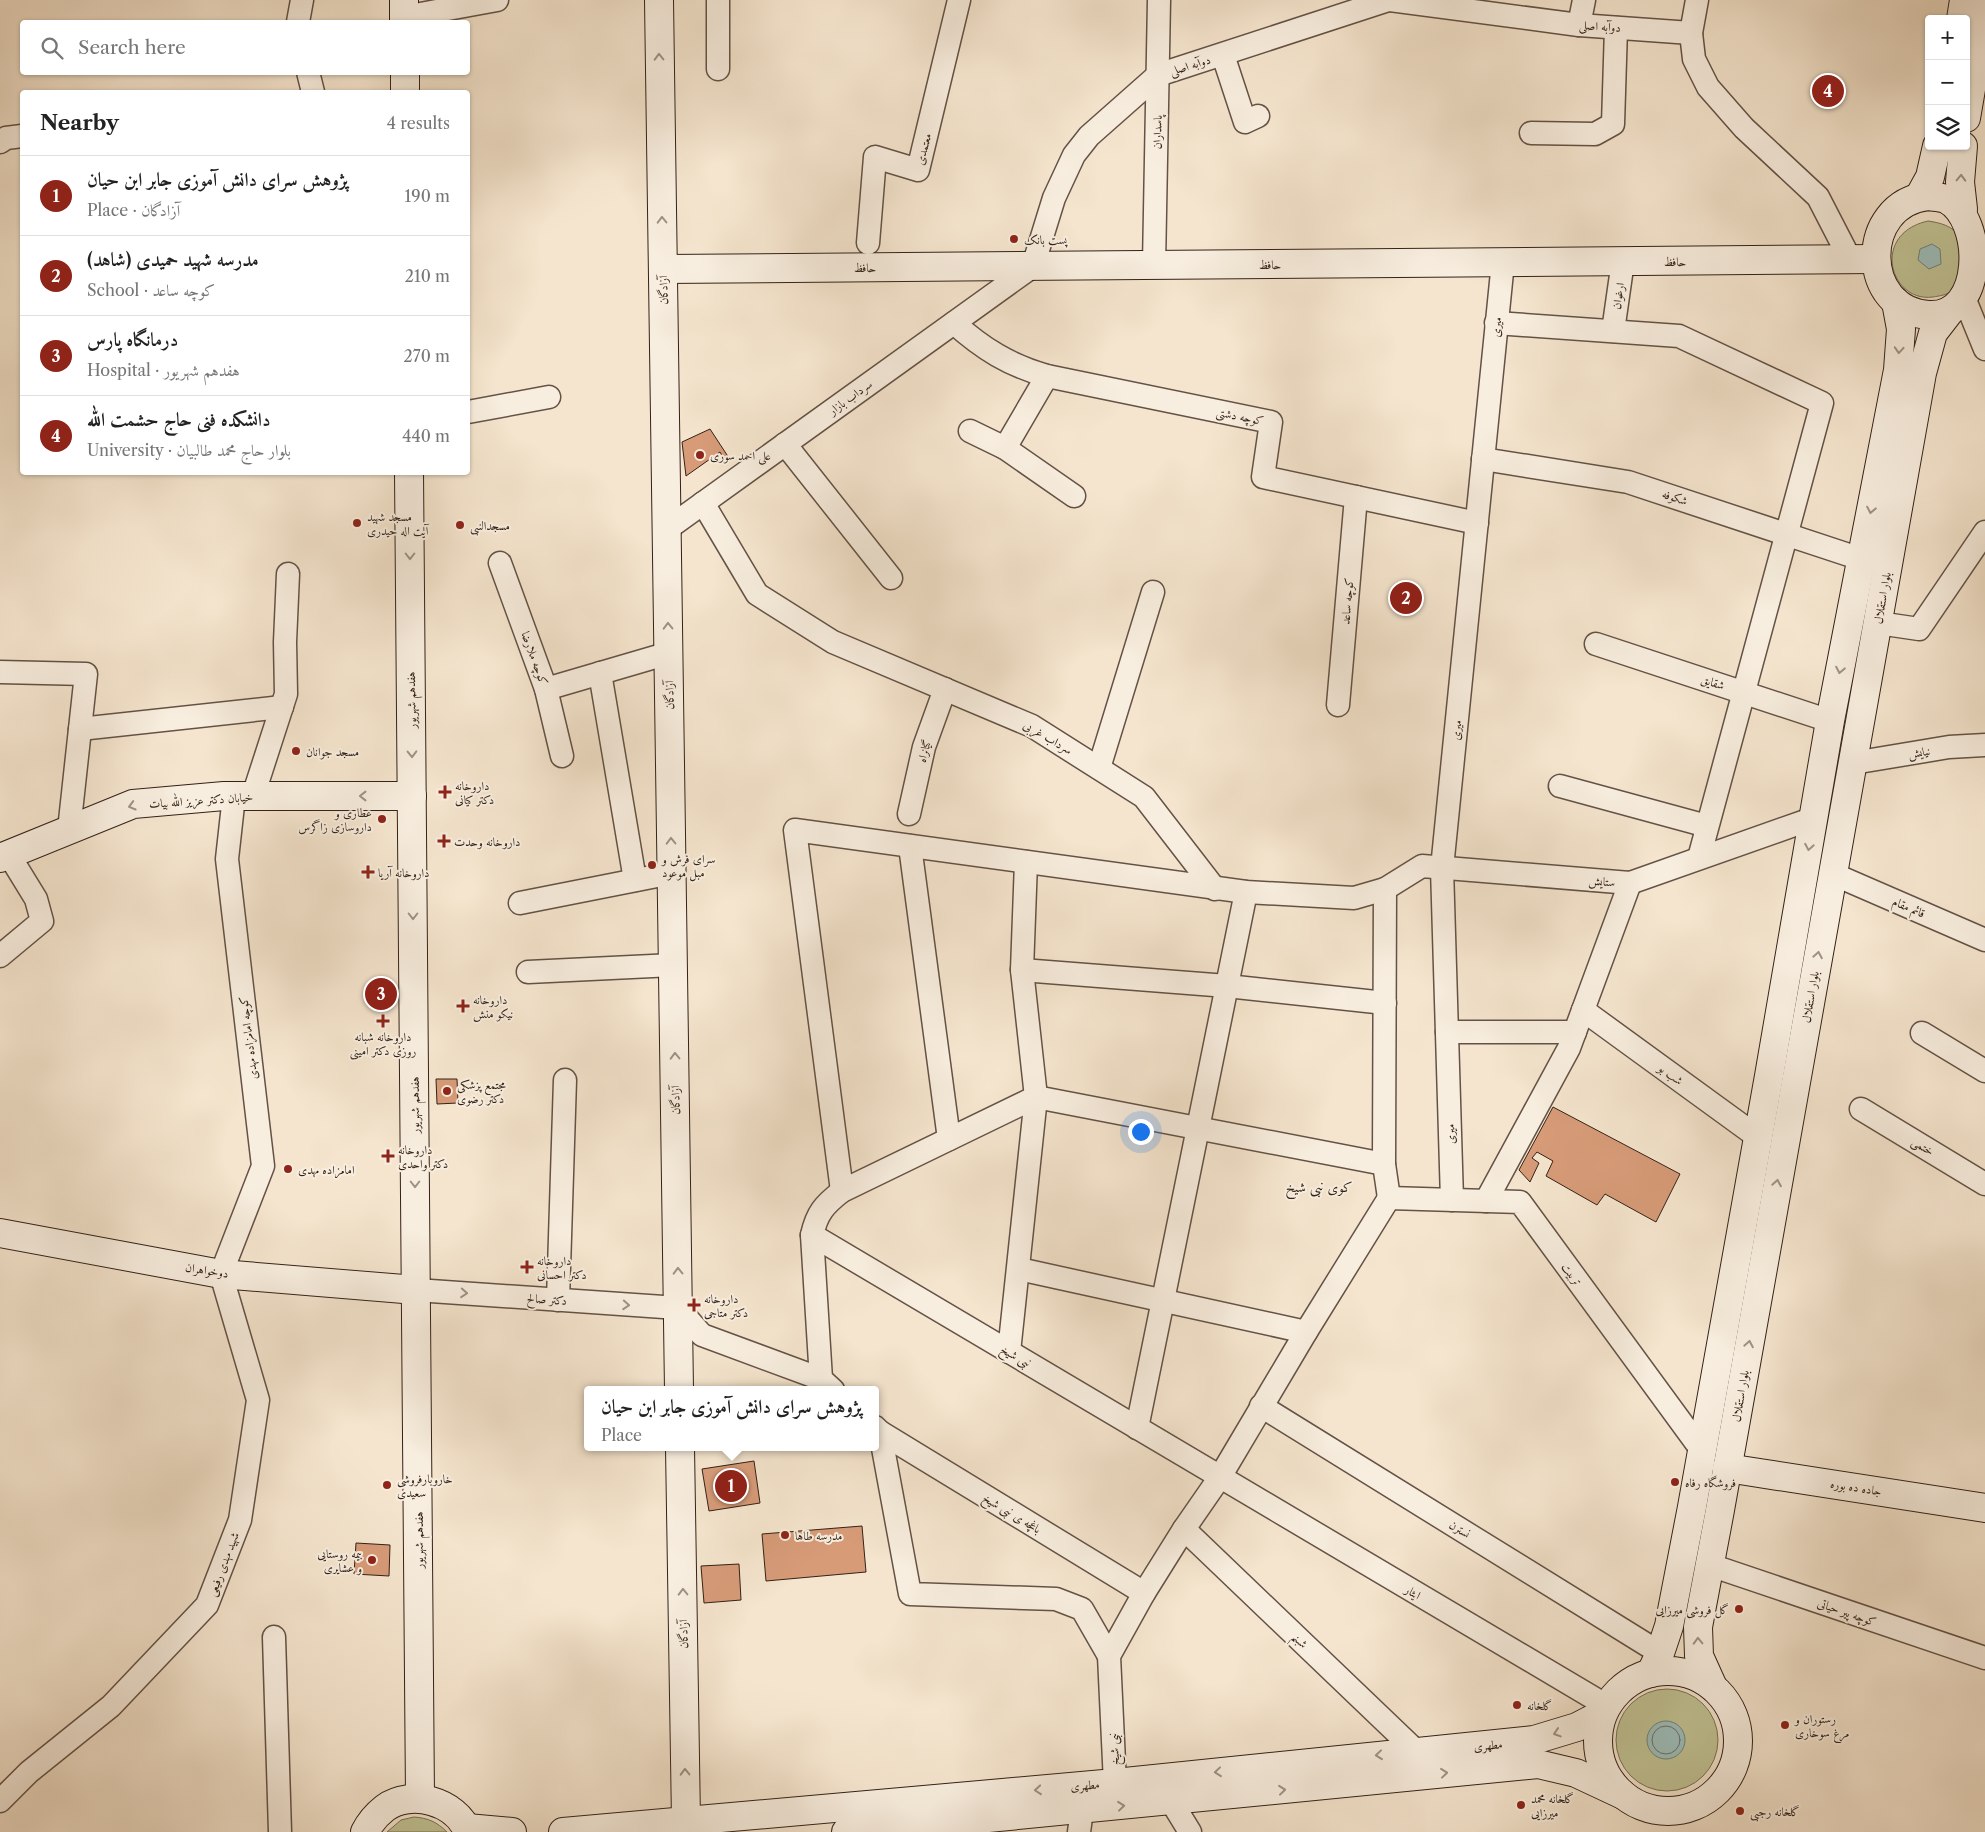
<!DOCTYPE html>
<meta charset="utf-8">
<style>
body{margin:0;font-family:"Libre Caslon Text",Amiri,serif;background:#f6f6f6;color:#222}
.controls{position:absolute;right:15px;top:15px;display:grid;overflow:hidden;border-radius:5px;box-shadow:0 1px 4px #0004}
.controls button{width:45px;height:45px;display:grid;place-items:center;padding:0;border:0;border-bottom:1px solid #e0e0e0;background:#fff;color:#222;font:25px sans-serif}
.you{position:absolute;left:1140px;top:1131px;width:18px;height:18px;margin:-12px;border:4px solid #fff;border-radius:50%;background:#1a73e8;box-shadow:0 0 0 8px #1a73e833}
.badge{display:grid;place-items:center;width:32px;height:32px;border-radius:50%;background:#8f2418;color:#fff;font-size:16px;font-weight:700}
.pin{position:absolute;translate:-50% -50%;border:2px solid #fff;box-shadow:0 1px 5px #0006}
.popup{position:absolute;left:584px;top:1386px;width:295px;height:65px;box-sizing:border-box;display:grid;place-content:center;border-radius:5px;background:#fff;filter:drop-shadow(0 1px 4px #0005);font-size:16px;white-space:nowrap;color:#767676}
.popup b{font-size:19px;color:#222}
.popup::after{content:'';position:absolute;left:50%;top:100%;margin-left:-10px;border:10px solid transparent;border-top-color:#fff}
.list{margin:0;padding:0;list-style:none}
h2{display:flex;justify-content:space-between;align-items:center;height:65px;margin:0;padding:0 20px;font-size:21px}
h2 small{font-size:16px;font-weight:400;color:#767676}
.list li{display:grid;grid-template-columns:32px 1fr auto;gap:15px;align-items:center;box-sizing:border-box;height:80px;padding:0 20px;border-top:1px solid #e0e0e0}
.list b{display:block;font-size:19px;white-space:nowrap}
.list p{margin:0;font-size:16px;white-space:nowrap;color:#767676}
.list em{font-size:16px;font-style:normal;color:#767676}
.icon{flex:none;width:28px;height:28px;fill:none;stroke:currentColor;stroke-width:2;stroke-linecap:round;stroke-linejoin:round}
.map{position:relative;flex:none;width:1985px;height:1832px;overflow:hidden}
.search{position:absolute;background:#fff;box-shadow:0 1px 4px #0004;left:20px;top:20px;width:450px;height:55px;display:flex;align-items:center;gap:12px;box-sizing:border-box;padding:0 18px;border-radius:5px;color:#767676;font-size:19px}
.panel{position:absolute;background:#fff;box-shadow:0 1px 4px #0004;left:20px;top:90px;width:450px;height:385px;border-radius:5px}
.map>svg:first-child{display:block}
.green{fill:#c1c395;stroke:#7a7256}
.water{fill:#9dbfbc;stroke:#73807a}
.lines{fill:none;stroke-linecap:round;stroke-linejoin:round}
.shore{stroke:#68706a;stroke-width:1}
.building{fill:#d79b78;stroke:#332118}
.street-casing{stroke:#645246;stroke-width:25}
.secondary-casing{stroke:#332118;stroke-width:30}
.street{stroke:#f8eedf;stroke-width:22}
.secondary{stroke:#f8eedf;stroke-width:28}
.oneway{stroke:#9f9285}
.poi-dot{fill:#8f2418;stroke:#f8eedf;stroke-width:2}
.labels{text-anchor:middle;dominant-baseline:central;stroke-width:4;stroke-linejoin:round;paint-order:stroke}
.street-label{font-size:12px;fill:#332118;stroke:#f8eedf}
.poi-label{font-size:12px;fill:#332118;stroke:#f8eedf;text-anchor:start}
.neighbourhood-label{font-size:14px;fill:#332118;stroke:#f8eedf}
</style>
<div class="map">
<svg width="1985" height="1832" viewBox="0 0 1985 1832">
<rect width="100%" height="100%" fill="#f5e5ce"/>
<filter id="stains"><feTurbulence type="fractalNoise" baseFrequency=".004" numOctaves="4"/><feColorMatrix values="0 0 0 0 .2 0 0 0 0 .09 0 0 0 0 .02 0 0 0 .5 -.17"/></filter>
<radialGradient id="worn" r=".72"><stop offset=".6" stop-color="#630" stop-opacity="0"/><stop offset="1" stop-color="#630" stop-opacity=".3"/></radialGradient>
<g class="green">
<path d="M 1928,221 C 1956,225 1961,234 1968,260 C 1964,268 1957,286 1952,291 C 1947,295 1939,296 1933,297 C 1890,303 1870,234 1928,221 Z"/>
<circle cx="1667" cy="1740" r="51"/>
<path d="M 414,1817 C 428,1818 437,1822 447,1832 L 387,1832 L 401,1820 Z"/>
</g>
<g class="water">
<polygon points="1932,244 1940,249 1941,264 1929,269 1918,260 1920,249"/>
<circle cx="1666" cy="1740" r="19"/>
</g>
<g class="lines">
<circle class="shore" cx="1666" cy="1740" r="14"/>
</g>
<g class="building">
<polygon points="710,429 729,458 725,461 720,452 686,476 682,442"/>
<polygon points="436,1079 457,1079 458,1103 437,1104"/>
<polygon points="1553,1107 1680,1174 1656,1222 1605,1194 1597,1205 1546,1176 1553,1161 1537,1152 1532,1158 1539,1163 1530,1182 1519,1170"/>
<polygon points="754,1461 760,1503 709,1511 702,1469"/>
<polygon points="862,1526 866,1572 766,1581 762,1534"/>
<polygon points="356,1543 390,1545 389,1576 354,1574"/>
<polygon points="739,1564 741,1600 704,1603 701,1566"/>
</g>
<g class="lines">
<g class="street-casing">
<g id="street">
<polyline points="718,0 718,69"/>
<polyline points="1390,0 1579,25 1691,33"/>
<polyline points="1697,0 1691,33 1694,59 1708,87 1744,128 1818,197 1850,259"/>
<polyline points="404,17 497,0"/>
<polyline points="298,22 302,0"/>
<polyline points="1579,25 1584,0"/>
<polyline points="1223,55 1245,122 1258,116"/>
<polyline points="308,72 313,92"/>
<polyline points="1531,133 1595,134 1613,124 1616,28"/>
<polyline points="0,142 6,138 22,136"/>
<polyline points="868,243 875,157 918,170 959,0"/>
<polyline points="1154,265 1159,0"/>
<polyline points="1965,300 1985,349"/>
<path d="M 954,323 C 983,349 1009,365 1047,376 L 1271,422 L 1263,477 L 1477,523"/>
<polyline points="1496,323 1679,336 1822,403 1699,858"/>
<polyline points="1613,331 1623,261"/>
<polyline points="468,412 549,397"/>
<polyline points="970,431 1005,448 1074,496"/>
<polyline points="785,444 891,578"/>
<polyline points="1005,448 1047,376"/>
<polyline points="1483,459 1628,482 1861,559"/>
<polyline points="703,503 757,594 833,642 1032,726 1144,797 1215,889"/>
<polyline points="667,529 1033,266 1054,198 1074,155 1089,136 1158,75 1388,0"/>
<polyline points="500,563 546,689 562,756"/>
<polyline points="1878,623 1919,629 1985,532"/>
<polyline points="1596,644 1830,721"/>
<polyline points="0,672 86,674 69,830"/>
<polyline points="600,673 635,880"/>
<polyline points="546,689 669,653"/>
<polyline points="1338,705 1356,497"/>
<polyline points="80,729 282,707"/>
<polyline points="1853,763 1949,747 1985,745"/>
<polyline points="1099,768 1153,592"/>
<polyline points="1560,786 1707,826"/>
<polyline points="253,796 286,694 285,642 288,574"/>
<polyline points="909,814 924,747 945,689"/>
<polyline points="910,846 949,1139"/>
<polyline points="1833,874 1985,940"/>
<polyline points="1385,889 1384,1164 1389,1198"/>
<polyline points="520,903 672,873"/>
<polyline points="0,956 42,921 36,899 9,855"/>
<polyline points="1022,970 1227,986 1385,1003"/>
<polyline points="528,972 673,965"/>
<polyline points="1583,1010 1759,1138"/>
<polyline points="1447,1032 1575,1032"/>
<polyline points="1922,1033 1985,1071"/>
<polyline points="1861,1109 1985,1184"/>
<polyline points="842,1191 795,830 1246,892 1354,898 1385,889 1422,866 1630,883 1814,818"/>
<polyline points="1389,1198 1520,1202 1703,1452"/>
<polyline points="1452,1200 1442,868 1503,262"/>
<polyline points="1486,1201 1569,1048 1630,883"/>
<polyline points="812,1235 1607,1706"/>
<polyline points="1019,1269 1306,1332"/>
<polyline points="416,1290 678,1308 702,1335 821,1379 833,1390"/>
<polyline points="558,1300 565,1080"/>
<polyline points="1009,1352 1036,1097 1022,970 1026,862"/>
<path d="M 821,1379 L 812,1235 C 817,1213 824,1205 842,1191 L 1036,1097 L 1384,1164"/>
<polyline points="1261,1406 1660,1653"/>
<polyline points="875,1427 880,1432 910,1594 1056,1599 1082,1609 1109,1656"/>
<polyline points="1137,1428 1246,892"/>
<polyline points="880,1432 1144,1593"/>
<polyline points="1184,1529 1416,1751"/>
<polyline points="1710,1565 1985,1658"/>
<polyline points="274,1637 280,1832"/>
<polyline points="1115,1783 1109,1656 1144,1593 1184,1529 1220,1477 1306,1332 1389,1198"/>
<polyline points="0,1801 29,1772 111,1706 207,1605 240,1520 258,1400 221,1274 263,1166 227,859 234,796"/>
<polyline points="1171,1801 1190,1832"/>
<polyline points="1079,1832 1082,1810"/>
</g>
</g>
<g class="secondary-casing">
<g id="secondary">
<polyline points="404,0 404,22"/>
<polyline points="659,0 679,1390"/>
<polyline points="1961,19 1964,0"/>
<polyline points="405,72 405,92"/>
<polyline points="1966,118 1985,8"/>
<path d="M 1928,196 C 1933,197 1941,197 1946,199 C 1985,219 1985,318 1929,315 C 1860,311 1858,204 1928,196 Z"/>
<polyline points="1919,197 1930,177 1937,146"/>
<polyline points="1963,209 1960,182 1963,146"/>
<polyline points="663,269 1876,259"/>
<polyline points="409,472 420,1798"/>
<polyline points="0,858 133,804 224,796 412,796"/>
<polyline points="0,1233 221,1274 416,1290"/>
<polyline points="680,1447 686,1821"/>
<polyline points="1727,1468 1985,1508"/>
<circle cx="1668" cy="1741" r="70"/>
<polyline points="1651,1673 1660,1653 1669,1626 1692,1507 1769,1076 1830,721 1898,370 1901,329 1896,302"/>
<polyline points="1713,1687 1699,1656 1698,1627 1720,1510 1922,373 1933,333 1950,311"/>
<polyline points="467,1828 512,1832"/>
<path d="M 365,1832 C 370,1822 376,1815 385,1808 C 411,1789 456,1801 468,1832"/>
<polyline points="563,1832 1115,1783 1534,1740 1577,1727 1602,1714"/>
<polyline points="846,1832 1538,1764 1576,1773 1623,1795"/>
</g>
</g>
<use href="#street" class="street"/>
<use href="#secondary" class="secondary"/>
</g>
<defs><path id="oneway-chevron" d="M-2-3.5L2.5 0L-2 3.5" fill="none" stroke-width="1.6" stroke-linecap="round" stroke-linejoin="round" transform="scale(1.25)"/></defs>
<g class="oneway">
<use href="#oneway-chevron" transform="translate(659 57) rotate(-91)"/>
<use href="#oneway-chevron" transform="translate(1961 178) rotate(-88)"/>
<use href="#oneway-chevron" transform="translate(662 220) rotate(-91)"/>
<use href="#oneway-chevron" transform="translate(1899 350) rotate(94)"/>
<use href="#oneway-chevron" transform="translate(1871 510) rotate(101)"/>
<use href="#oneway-chevron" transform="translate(410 556) rotate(90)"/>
<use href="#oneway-chevron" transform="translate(668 626) rotate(-91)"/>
<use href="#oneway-chevron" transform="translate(1840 670) rotate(101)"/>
<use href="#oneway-chevron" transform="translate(412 754) rotate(89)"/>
<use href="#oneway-chevron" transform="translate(363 796) rotate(180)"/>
<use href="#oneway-chevron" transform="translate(132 806) rotate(164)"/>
<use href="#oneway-chevron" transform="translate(671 841) rotate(-91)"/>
<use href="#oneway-chevron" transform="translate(1809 847) rotate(100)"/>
<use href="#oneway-chevron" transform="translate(413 916) rotate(90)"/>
<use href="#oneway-chevron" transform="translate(1818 955) rotate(-80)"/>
<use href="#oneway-chevron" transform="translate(675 1056) rotate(-91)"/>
<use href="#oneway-chevron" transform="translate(1777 1183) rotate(-80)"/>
<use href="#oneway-chevron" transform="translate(415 1184) rotate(90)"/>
<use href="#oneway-chevron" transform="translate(678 1271) rotate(-91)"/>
<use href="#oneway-chevron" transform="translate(464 1293) rotate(4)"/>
<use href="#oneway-chevron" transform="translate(626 1305) rotate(4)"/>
<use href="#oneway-chevron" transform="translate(1749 1344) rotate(-80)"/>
<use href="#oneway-chevron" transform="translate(683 1592) rotate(-91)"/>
<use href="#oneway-chevron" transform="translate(1698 1641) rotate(-92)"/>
<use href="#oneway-chevron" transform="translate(1557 1733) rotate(162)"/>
<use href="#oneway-chevron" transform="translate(1379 1755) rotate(174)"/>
<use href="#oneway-chevron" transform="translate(685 1772) rotate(-91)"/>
<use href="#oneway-chevron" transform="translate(1218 1772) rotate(174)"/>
<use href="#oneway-chevron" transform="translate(1444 1773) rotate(-6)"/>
<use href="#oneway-chevron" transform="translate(1038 1790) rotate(175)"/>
<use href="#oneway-chevron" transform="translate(1282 1790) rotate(-6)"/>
<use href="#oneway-chevron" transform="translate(1121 1806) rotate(-6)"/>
</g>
<g class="poi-dot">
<circle cx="1014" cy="239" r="5"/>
<circle cx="700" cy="455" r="5"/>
<circle cx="357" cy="523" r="5"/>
<circle cx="460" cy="525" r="5"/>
<circle cx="296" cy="751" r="5"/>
<path d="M442.5 784.5h5v5h5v5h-5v5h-5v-5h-5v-5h5z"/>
<circle cx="382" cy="819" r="5"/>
<path d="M441.5 833.5h5v5h5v5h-5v5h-5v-5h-5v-5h5z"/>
<circle cx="652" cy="865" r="5"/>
<path d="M365.5 864.5h5v5h5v5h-5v5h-5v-5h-5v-5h5z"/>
<path d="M460.5 998.5h5v5h5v5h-5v5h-5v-5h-5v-5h5z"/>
<path d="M380.5 1013.5h5v5h5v5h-5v5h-5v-5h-5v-5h5z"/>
<circle cx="447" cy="1091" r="5"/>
<path d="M385.5 1148.5h5v5h5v5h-5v5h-5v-5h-5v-5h5z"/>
<circle cx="288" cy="1169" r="5"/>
<path d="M524.5 1259.5h5v5h5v5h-5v5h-5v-5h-5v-5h5z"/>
<path d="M691.5 1297.5h5v5h5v5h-5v5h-5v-5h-5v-5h5z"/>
<circle cx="1675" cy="1482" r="5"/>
<circle cx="387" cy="1485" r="5"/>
<circle cx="785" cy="1535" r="5"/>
<circle cx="372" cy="1560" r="5"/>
<circle cx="1739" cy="1609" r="5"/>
<circle cx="1517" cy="1705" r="5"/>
<circle cx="1785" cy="1725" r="5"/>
<circle cx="1521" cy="1805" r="5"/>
<circle cx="1740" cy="1811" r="5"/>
</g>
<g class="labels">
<g class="street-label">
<text transform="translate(1600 26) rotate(4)">دوآبه اصلی</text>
<text transform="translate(1190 65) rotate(-17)">دوآبه اصلی</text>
<text transform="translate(1157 132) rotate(-89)">پاسداران</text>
<text transform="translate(923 149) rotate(-75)">معتمدی</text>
<text x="1675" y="261">حافظ</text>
<text x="1270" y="264">حافظ</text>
<text x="865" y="267">حافظ</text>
<text transform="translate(663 290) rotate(-91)">آزادگان</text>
<text transform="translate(1618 296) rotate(-81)">ارغوان</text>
<text transform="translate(1496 327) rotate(-84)">میری</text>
<text transform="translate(850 397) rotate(-36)">سرداب بازار</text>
<text transform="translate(1240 416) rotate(11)">کوچه دشتی</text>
<text transform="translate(1675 497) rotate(18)">شکوفه</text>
<text transform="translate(1882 598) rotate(-80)">بلوار استقلال</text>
<text transform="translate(1347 601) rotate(-85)">کوچه ساعد</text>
<text transform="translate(535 658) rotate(70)">کوچه ملارضا</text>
<text transform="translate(1713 682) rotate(18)">شقایق</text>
<text transform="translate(669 695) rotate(-91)">آزادگان</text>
<text transform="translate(411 700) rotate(-91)">هفدهم شهریور</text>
<text transform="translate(1456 730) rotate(-84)">میری</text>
<text transform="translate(1048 737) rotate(30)">سرداب غربی</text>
<text transform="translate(924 751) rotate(-75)">گیانراه</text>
<text transform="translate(1919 752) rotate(-10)">نیایش</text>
<text transform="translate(201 800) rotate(-4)">خیابان دکتر عزیز الله بیات</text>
<text transform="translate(1602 881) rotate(5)">ستایش</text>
<text transform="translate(1909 907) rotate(23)">قائم مقام</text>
<text transform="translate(1810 997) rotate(-80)">بلوار استقلال</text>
<text transform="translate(248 1038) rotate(-97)">کوچه امامزاده مهدی</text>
<text transform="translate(1671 1074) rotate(36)">شب بو</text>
<text transform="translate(675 1100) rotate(-91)">آزادگان</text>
<text transform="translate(414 1105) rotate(-90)">هفدهم شهریور</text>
<text transform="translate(1450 1134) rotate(-92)">میری</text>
<text transform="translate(1923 1146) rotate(31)">ختمی</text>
<text transform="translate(207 1270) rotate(9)">دوخواهران</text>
<text transform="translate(1572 1274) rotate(54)">تربیت</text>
<text transform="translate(547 1299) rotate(4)">دکتر صالح</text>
<text transform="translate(1016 1356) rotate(31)">نبی شیخ</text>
<text transform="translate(1740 1396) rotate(-80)">بلوار استقلال</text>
<text transform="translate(1856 1487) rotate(9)">جاده ده بوره</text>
<text transform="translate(1012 1513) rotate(31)">باغچه ی نبی شیخ</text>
<text transform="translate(1460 1529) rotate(32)">نسترن</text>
<text transform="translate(418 1540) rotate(-90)">هفدهم شهریور</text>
<text transform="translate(223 1564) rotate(-69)">شهید مهدی رفیعی</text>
<text transform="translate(1413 1592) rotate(31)">ایثار</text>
<text transform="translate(1847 1612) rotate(19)">کوچه پیر حیاتی</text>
<text transform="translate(683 1634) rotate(-91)">آزادگان</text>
<text transform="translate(1300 1640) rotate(44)">شبنم</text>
<text transform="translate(1488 1745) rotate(-6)">مطهری</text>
<text transform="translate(1114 1749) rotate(-93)">نبی شیخ</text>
<text transform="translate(1085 1785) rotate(-5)">مطهری</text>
</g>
<g class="poi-label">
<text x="1024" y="239">پست بانک</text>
<text x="710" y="455">علی احمد سوری</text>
<text x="367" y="516">مسجد شهید<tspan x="367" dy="14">آیت اله حیدری</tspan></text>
<text x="470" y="525">مسجدالنبی</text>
<text x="306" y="751">مسجد جوانان</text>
<text x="455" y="785">داروخانه<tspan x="455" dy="14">دکتر کیانی</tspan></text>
<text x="372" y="812" text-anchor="end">عطاری و<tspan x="372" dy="14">داروسازی زاگرس</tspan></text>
<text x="454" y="841">داروخانه وحدت</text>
<text x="662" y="858">سرای فرش و<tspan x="662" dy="14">مبل موعود</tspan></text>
<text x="378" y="872">داروخانه آریا</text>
<text x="473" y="999">داروخانه<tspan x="473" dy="14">نیکو منش</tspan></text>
<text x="383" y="1036" text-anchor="middle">داروخانه شبانه<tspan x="383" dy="14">روزی دکتر امینی</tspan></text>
<text x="457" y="1084">مجتمع پزشکی<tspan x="457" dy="14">دکتر رضوی</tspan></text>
<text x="398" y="1149">داروخانه<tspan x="398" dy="14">دکتر واحدی</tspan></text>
<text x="298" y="1169">امامزاده مهدی</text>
<text x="537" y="1260">داروخانه<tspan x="537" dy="14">دکتر احسانی</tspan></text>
<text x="704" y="1298">داروخانه<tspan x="704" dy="14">دکتر متاجی</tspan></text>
<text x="397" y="1478">خاروبارفروشی<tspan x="397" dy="14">سعیدی</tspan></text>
<text x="1685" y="1482">فروشگاه رفاه</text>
<text x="795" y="1535">مدرسه طاها</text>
<text x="362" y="1553" text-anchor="end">بیمه روستایی<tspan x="362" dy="14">و عشایری</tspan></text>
<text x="1729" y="1609" text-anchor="end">گل فروشی میرزایی</text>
<text x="1527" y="1705">گلخانه</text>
<text x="1795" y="1718">رستوران و<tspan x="1795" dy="14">مرغ سوخاری</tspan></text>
<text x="1531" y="1798">گلخانه محمد<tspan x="1531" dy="14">میرزایی</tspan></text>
<text x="1750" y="1811">گلخانه رجبی</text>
</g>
<g class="neighbourhood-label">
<text x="1319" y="1187">کوی نبی شیخ</text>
</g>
</g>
<rect width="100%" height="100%" filter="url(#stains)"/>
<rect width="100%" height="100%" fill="url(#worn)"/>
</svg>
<div class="controls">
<button>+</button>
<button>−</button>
<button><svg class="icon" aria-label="layers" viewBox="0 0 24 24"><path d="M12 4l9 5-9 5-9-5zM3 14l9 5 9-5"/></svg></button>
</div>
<div class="you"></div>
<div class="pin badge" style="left:731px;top:1486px">1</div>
<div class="popup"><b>پژوهش سرای دانش آموزی جابر ابن حیان</b>Place</div>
<div class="pin badge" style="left:1406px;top:598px">2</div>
<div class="pin badge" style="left:381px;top:994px">3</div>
<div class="pin badge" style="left:1828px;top:91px">4</div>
<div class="search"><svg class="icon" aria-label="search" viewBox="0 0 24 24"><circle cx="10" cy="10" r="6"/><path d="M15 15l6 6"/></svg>Search here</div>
<section class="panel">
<h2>Nearby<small>4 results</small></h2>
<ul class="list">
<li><span class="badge">1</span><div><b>پژوهش سرای دانش آموزی جابر ابن حیان</b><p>Place · آزادگان</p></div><em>190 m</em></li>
<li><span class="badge">2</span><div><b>مدرسه شهید حمیدی (شاهد)</b><p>School · کوچه ساعد</p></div><em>210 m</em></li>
<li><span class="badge">3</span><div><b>درمانگاه پارس</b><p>Hospital · هفدهم شهریور</p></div><em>270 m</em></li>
<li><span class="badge">4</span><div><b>دانشکده فنی حاج حشمت الله</b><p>University · بلوار حاج محمد طالبیان</p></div><em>440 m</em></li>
</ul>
</section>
</div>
